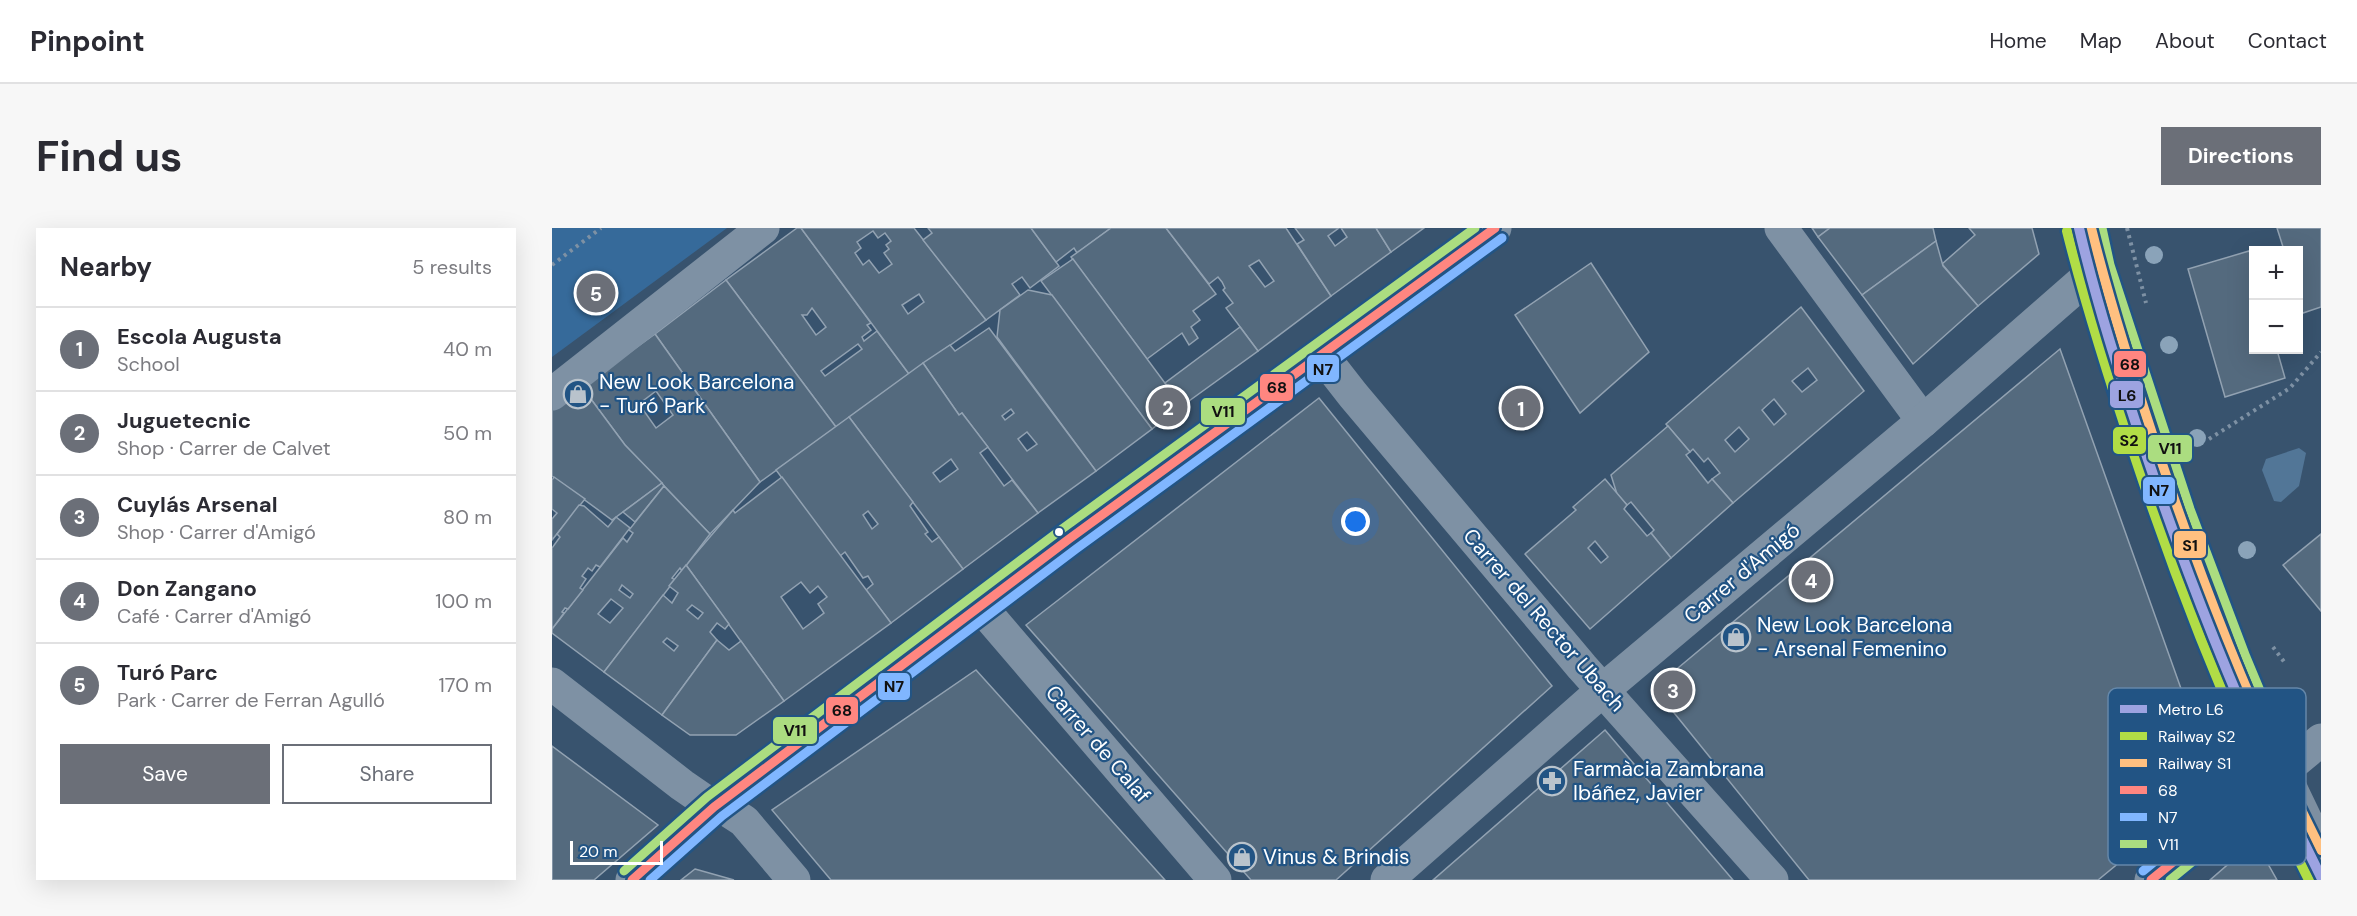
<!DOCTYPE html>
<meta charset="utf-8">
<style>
body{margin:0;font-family:"DM Sans",sans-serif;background:#f7f7f7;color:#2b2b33}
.controls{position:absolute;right:18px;top:18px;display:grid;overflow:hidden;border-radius:0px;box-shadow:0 6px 24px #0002}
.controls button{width:54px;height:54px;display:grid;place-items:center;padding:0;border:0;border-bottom:2px solid #e1e1e2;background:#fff;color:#2b2b33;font:30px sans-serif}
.scale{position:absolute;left:18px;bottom:15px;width:93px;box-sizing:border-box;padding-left:6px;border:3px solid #fff;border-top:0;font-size:16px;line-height:21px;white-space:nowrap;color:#fff;-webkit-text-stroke:4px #225484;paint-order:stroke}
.you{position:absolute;left:804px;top:294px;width:21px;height:21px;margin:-15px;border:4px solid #fff;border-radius:50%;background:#1a73e8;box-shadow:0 0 0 9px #1a73e833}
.badge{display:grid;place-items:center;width:39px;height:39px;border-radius:50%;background:#6b6f78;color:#fff;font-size:20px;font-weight:700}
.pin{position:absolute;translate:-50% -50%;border:3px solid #fff;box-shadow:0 2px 6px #0006}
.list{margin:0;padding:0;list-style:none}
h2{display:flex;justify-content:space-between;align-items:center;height:78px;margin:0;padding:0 24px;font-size:26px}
h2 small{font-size:20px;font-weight:400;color:#7c7c81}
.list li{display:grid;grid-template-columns:39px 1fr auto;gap:18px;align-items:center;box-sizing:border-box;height:84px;padding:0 24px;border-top:2px solid #e1e1e2}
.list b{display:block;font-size:22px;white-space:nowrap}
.list p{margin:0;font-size:20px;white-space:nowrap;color:#7c7c81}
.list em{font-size:20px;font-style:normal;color:#7c7c81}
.actions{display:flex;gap:12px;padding:18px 24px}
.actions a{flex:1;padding:14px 0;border:2px solid #6b6f78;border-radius:0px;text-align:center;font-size:21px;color:#6b6f78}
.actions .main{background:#6b6f78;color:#fff}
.map{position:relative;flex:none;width:1769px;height:652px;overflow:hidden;border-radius:0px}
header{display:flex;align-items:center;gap:36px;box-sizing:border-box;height:84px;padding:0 30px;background:#fff;border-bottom:2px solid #e1e1e2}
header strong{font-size:28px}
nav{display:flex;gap:33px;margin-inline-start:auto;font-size:21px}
.intro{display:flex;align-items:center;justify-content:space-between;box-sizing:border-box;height:144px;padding:0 36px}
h1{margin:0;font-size:42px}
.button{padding:15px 27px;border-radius:0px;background:#6b6f78;color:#fff;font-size:21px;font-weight:700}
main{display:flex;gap:36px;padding:0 36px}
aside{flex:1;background:#fff;border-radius:0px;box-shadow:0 6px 24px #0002}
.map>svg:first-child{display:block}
.green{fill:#366a9a}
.water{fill:#527697}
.building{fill:#546a7e;stroke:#92a2b2;stroke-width:1.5;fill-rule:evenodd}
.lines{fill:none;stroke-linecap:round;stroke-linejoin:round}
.path{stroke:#7e91a4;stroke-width:4;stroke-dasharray:3 4.5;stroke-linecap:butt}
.minor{stroke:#7e91a4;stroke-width:33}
.major{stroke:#7d8fa1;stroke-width:33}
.bus-1-casing{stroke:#225484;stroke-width:14}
.bus-2-casing{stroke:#225484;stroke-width:14}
.bus-3-casing{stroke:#225484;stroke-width:14}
.bus-1{stroke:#ff8680;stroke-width:9}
.bus-2{stroke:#80b6ff;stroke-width:9}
.bus-3{stroke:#abdd80;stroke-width:9}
.rail-1-casing{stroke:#225484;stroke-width:15}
.rail-2-casing{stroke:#225484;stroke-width:15}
.rail-1{stroke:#b1dd46;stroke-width:10}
.rail-2{stroke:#ffc080;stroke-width:10}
.metro-1-casing{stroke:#225484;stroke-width:15}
.metro-1{stroke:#9da3e1;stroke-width:10}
.tree{fill:#8aa3b9}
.bus-dot{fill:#fff;stroke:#225484;stroke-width:2}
.labels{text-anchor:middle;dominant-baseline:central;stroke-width:4.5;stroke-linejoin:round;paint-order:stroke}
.poi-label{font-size:21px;fill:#fff;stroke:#225484;text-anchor:start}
.street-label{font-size:21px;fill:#fff;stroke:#225484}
.key{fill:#225484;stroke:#6487a9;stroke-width:1.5}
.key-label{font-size:16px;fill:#fff}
.line-badge{stroke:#225484;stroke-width:2}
.pale-badge-label{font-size:16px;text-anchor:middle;font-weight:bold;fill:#111}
</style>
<header>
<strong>Pinpoint</strong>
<nav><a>Home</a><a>Map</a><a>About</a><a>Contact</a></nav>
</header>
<div class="intro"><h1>Find us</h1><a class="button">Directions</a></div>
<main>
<aside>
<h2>Nearby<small>5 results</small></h2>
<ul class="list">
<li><span class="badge">1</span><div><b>Escola Augusta</b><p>School</p></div><em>40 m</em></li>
<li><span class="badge">2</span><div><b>Juguetecnic</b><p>Shop · Carrer de Calvet</p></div><em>50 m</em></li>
<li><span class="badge">3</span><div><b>Cuylás Arsenal</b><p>Shop · Carrer d'Amigó</p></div><em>80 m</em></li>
<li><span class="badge">4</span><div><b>Don Zangano</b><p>Café · Carrer d'Amigó</p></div><em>100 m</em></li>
<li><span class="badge">5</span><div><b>Turó Parc</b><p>Park · Carrer de Ferran Agulló</p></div><em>170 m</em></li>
</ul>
<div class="actions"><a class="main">Save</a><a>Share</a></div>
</aside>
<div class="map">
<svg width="1769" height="652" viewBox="0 0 1769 652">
<rect width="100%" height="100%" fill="#38536e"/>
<polygon class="green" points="0,0 175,0 0,129"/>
<polygon class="water" points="1747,220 1754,225 1747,258 1729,274 1722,273 1710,242 1714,231"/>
<g class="building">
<path d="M 245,0 L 249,0 L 319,95 L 315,97 L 319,102 L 310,109 L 312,113 L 325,103 L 357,146 L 284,199 L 174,52 ZM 260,80 L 274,99 L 264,107 L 250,87 L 255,87 ZM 306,116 L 310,121 L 273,148 L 269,143 Z"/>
<path d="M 249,0 L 362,0 L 434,92 L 357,146 ZM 321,3 L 326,10 L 333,5 L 339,13 L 334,17 L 337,21 L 332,25 L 340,36 L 327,45 L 317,32 L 311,37 L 303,25 L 309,20 L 305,14 ZM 367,66 L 372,74 L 356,86 L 350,77 Z"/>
<polygon points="376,0 479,0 507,38 478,60 470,49 460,56 468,67 434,92 371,12 380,5"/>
<polygon points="479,0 559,0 525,25 522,20 504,34"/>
<polygon points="559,0 614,0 664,66 641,83 648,92 639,99 646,110 637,117 630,105 595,131 519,29"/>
<path d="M 614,0 L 734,0 L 779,68 L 706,123 L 674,80 L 681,75 L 671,62 L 673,60 L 670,54 L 666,49 L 657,56 ZM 707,32 L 722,53 L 713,59 L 697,38 Z"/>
<polygon points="743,0 787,0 776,8 783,18 795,9 789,0 824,0 839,24 779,68 745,16 752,12"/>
<polygon points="824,0 872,0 839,24"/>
<polygon points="1260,0 1278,0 1266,9"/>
<polygon points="1278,0 1381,0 1384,13 1310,67 1266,9"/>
<polygon points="1417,0 1480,0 1487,26 1426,78 1390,36 1423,7"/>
<polygon points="1725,0 1769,0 1769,79 1751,85 1746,76 1746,22 1732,22"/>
<polygon points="1384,13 1391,38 1426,78 1361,136 1310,67"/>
<polygon points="1697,23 1702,34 1702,122 1725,122 1733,150 1673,169 1636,41"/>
<polygon points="521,31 630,178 600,201 489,53"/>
<polygon points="1039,35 1097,124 1028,185 963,87"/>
<polygon points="174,52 284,199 208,254 103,106"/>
<polygon points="476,62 500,67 600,201 544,243 445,109 448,82"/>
<path d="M 1249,79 L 1312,163 L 1181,275 L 1160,251 L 1168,245 L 1156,230 L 1152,234 L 1141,221 L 1138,224 L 1114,196 ZM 1256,140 L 1265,152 L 1250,164 L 1240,153 ZM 1222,171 L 1234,186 L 1222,197 L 1210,182 ZM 1187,199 L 1197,211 L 1183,224 L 1173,212 Z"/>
<polygon points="688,99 706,123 630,178 613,155"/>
<path d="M 437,100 L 544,243 L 486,285 L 410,185 L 407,187 L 371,135 L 398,117 L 403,123 ZM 459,181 L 462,185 L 453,192 L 450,188 ZM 475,204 L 485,216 L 475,223 L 466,211 Z"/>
<path d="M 103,106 L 208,254 L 158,306 L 73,217 L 30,159 ZM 104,163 L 121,187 L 104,200 L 87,176 Z"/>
<polygon points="1508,121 1663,556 1546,652 1257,652 1102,460"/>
<path d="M 371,135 L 407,187 L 410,185 L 436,219 L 428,225 L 452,258 L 460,252 L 486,285 L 411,341 L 297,189 ZM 399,231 L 406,241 L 388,254 L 381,245 Z"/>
<polygon points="30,159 73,217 110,255 60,292 0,248 0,181"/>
<polygon points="767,170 1000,458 784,652 699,652 474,397"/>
<path d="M 297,189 L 361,274 L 358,278 L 376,304 L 373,306 L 380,314 L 387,309 L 411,341 L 339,395 L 314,362 L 321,356 L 316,348 L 311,350 L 293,324 L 288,328 L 224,242 ZM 316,283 L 326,296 L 320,301 L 311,287 Z"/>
<polygon points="1116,198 1138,224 1134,227 1156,255 1160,251 1181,275 1119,330 1099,305 1102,302 1079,274 1075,277 1065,266 1059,247"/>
<polygon points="2,249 33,271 0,312 0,291 5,285 0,281 0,252"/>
<path d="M 230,249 L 339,395 L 232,473 L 134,337 L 181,282 L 183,285 ZM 249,354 L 258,365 L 266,358 L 275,369 L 266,376 L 272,385 L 251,401 L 229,369 Z"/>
<path d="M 1053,251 L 1075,277 L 1072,281 L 1095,308 L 1099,305 L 1119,330 L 1038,401 L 973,326 L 1024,282 L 1021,279 ZM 1043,313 L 1056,329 L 1049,335 L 1036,320 Z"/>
<polygon points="110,255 112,258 83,294 71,284"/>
<path d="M 112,258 L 158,306 L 130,343 L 128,340 L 120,350 L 123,352 L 52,444 L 0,405 L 0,401 L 71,310 L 75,314 L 81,305 L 77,302 ZM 70,357 L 81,366 L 78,370 L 67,362 ZM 59,371 L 71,380 L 58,395 L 46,386 Z"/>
<polygon points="27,277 32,278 56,299 64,289 78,300 48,339 44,337 40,343 36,340 30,348 34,351 28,360 31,362 16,381 13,380 10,384 12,385 0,401 0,320 8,309 5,306"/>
<polygon points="1769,306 1769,383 1731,337"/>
<path d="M 134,337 L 177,396 L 173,401 L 165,395 L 158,404 L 165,412 L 110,487 L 52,444 L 111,367 L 120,375 L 126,365 L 117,358 ZM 140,377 L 151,385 L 146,391 L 135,382 ZM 115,410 L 126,418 L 122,423 L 111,414 Z"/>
<polygon points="165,412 177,422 189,413 232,473 184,507 138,507 110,487"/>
<polygon points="424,442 613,652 279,652 220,582"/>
<polygon points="1053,502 1181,652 881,652"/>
<polygon points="0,518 106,597 42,652 0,652"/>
<polygon points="1703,613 1725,652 1658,652"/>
<polygon points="143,641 182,652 129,652"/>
</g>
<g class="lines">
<g class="path">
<polyline points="1575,0 1594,75"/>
<polyline points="0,37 49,0"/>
<polyline points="1657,211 1738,160 1769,124"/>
<polyline points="1721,419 1733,435"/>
<polyline points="1662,491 1663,501"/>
</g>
<g class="minor">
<polyline points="1229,0 1371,193"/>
<polyline points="769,126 801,167 1030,439 1220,652"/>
<polyline points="0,166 211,0"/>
<polyline points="429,379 663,652"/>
<polyline points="0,456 130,557 162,579 175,582 192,593 242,652"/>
<polyline points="80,652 162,579 517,311 943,0"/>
<polyline points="835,652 1052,461 1371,193 1546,40"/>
<polyline points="1599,652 1769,512"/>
</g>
<path class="major" d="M 1538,0 L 1546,40 C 1612,238 1674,437 1769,622"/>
<g class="bus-1-casing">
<g id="bus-1">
<polyline points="1538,0 1546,40 1627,285 1683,433 1730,545 1599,652"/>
<polyline points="80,652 162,579 517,311 943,0"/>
</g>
</g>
<g class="bus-2-casing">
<g id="bus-2">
<polyline points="1526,2 1535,44 1616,289 1672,437 1715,541 1591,643"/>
<polyline points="98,652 170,588 524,321 950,10"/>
</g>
</g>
<g class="bus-3-casing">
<g id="bus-3">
<polyline points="1550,0 1558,37 1638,281 1694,429 1742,544 1738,554 1618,652"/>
<polyline points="72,643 155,569 510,301 923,0"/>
</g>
</g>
<use href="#bus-1" class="bus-1"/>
<use href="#bus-2" class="bus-2"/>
<use href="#bus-3" class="bus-3"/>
<g class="rail-1-casing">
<path id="rail-1" d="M 1515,3 C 1534,79 1558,154 1583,229 C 1631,374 1688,515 1757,652"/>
</g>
<g class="rail-2-casing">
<path id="rail-2" d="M 1539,0 C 1558,77 1582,152 1607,227 C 1652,362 1704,495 1769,622"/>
</g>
<use href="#rail-1" class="rail-1"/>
<use href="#rail-2" class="rail-2"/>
<g class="metro-1-casing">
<path id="metro-1" d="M 1527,0 C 1545,77 1569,151 1594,226 C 1643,371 1700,512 1769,649"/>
</g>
<use href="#metro-1" class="metro-1"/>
</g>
<g class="tree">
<circle cx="1602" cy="27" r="9"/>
<circle cx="1617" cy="117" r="9"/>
<circle cx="1645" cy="210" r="9"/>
<circle cx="1695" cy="322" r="9"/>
</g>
<defs>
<g id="shop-ring" transform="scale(1.5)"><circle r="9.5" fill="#225484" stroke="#b9c3cc" stroke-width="1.5"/><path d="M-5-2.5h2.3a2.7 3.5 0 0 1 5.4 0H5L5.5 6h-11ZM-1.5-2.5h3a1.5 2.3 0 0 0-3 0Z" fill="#b9c3cc"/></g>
<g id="pharmacy-ring" transform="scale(1.5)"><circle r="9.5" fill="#225484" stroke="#b9c3cc" stroke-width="1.5"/><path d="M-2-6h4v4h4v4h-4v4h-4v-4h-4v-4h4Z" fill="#b9c3cc"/></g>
</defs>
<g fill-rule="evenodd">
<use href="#shop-ring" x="26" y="166"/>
<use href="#shop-ring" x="1184" y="409"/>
<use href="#pharmacy-ring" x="1000" y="553"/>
<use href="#shop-ring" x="690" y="629"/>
</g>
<circle class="bus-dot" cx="507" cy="304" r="5"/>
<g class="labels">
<g class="poi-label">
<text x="47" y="154">New Look Barcelona<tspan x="47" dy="24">- Turó Park</tspan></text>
<text x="1205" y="397">New Look Barcelona<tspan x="1205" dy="24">- Arsenal Femenino</tspan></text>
<text x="1021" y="541">Farmàcia Zambrana<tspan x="1021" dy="24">Ibáñez, Javier</tspan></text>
<text x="711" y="629">Vinus &amp; Brindis</text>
</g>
<g class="street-label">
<text transform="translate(1190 345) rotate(-40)">Carrer d'Amigó</text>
<text transform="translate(992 392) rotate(49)">Carrer del Rector Ubach</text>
<text transform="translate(546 516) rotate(49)">Carrer de Calaf</text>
</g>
</g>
<rect x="1556" y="460" width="198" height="177" rx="9" class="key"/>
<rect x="1568" y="477" width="27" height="8" fill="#9da3e1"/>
<rect x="1568" y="504" width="27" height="8" fill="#b1dd46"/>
<rect x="1568" y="531" width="27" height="8" fill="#ffc080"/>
<rect x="1568" y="558" width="27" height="8" fill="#ff8680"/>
<rect x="1568" y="585" width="27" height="8" fill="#80b6ff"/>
<rect x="1568" y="612" width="27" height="8" fill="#abdd80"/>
<g class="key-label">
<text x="1606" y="487">Metro L6</text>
<text x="1606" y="514">Railway S2</text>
<text x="1606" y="541">Railway S1</text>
<text x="1606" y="568">68</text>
<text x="1606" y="595">N7</text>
<text x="1606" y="622">V11</text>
</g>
<g class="line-badge">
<rect x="1561" y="122" width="34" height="28" rx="6" fill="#ff8680"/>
<rect x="754" y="126" width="34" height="29" rx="6" fill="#80b6ff"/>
<rect x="707" y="145" width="35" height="29" rx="6" fill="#ff8680"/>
<rect x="1557" y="152" width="35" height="29" rx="6" fill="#9da3e1"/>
<rect x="648" y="169" width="46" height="29" rx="6" fill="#abdd80"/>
<rect x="1560" y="198" width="35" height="29" rx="6" fill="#b1dd46"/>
<rect x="1595" y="206" width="46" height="29" rx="6" fill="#abdd80"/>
<rect x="1590" y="248" width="34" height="29" rx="6" fill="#80b6ff"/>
<rect x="1621" y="302" width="34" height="29" rx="6" fill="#ffc080"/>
<rect x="325" y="444" width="34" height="29" rx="6" fill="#80b6ff"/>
<rect x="273" y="468" width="34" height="29" rx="6" fill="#ff8680"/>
<rect x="220" y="488" width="46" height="29" rx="6" fill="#abdd80"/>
</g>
<g class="pale-badge-label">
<text x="1578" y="142">68</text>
<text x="771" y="147">N7</text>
<text x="725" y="165">68</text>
<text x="1575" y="173">L6</text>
<text x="671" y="189">V11</text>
<text x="1577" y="218">S2</text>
<text x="1618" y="226">V11</text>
<text x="1607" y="268">N7</text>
<text x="1638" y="323">S1</text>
<text x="342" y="464">N7</text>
<text x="290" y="488">68</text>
<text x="243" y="508">V11</text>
</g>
</svg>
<div class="controls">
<button>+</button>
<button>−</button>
</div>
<div class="scale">20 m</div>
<div class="you"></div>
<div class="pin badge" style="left:969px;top:180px">1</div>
<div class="pin badge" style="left:616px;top:179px">2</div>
<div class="pin badge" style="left:1121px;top:462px">3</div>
<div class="pin badge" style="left:1259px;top:352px">4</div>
<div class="pin badge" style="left:44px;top:65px">5</div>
</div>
</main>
